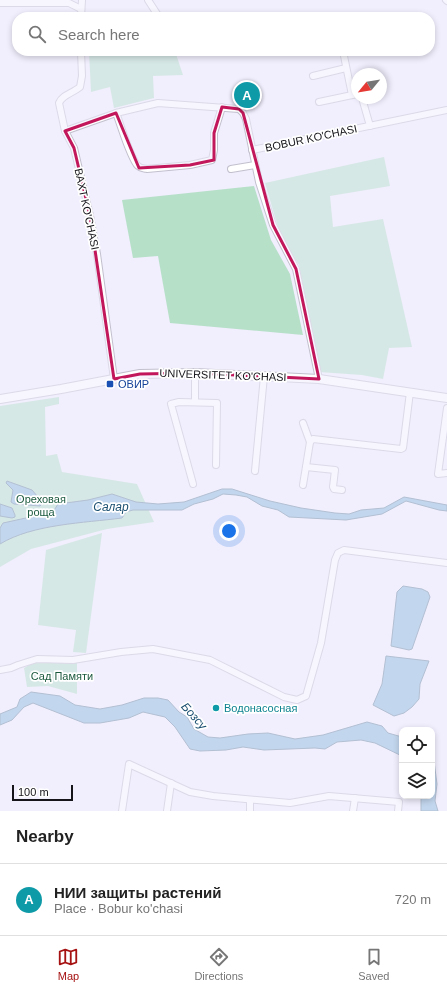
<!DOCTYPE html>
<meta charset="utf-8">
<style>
body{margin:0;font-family:Helvetica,sans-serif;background:#f2f2f2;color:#222}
.controls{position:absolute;right:12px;bottom:12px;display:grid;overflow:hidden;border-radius:8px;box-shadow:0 2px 6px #0003}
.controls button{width:36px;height:36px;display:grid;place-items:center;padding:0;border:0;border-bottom:1px solid #e0e0e0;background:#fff;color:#222;font:20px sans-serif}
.compass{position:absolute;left:351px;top:68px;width:36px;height:36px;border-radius:50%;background:#fff;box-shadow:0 2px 6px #0003;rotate:240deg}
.scale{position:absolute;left:12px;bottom:10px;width:61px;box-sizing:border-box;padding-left:4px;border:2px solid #16151a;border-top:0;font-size:11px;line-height:14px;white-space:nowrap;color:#16151a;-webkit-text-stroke:3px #fff;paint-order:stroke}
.you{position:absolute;left:229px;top:531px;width:14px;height:14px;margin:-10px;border:3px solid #fff;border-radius:50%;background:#1a73e8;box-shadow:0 0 0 6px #1a73e833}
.badge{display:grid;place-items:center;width:26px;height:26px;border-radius:50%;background:#a61111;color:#fff;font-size:13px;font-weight:700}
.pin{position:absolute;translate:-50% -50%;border:2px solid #fff;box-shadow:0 1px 4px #0006}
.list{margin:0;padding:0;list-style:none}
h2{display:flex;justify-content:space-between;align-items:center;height:52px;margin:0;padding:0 16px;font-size:17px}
h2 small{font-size:13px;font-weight:400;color:#767676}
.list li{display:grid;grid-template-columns:26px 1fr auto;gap:12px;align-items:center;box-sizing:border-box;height:72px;padding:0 16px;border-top:1px solid #e0e0e0}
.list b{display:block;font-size:15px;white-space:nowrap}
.list p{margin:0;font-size:13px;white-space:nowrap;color:#767676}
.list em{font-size:13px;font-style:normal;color:#767676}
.icon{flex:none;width:22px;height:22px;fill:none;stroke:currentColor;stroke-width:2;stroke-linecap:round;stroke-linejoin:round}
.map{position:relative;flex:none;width:447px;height:811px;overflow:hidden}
.search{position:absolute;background:#fff;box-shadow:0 2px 6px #0003;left:12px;right:12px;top:12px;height:44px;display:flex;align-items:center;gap:10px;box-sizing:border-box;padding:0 14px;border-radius:16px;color:#767676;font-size:15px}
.sheet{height:124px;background:#fff}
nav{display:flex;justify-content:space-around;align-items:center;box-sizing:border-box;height:56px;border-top:1px solid #e0e0e0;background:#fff;font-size:11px;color:#767676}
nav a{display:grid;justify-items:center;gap:2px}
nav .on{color:#a61111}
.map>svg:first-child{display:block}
.green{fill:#b7e0c9}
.water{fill:#8bb8d9;stroke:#6887a0}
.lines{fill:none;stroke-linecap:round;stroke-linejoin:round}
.minor-casing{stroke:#c3c0ce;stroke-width:8}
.major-casing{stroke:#c3c0ce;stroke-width:10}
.minor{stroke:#fff;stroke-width:6}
.major{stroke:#fff;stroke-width:8}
.marked{fill:none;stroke:#c2185b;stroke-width:3;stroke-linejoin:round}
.transit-dot{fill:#1a4fb4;stroke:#fff;stroke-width:1.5}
.culture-dot{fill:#0f9aa8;stroke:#fff;stroke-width:1.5}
.labels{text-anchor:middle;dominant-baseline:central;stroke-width:3.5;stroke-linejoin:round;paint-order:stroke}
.street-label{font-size:11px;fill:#16151a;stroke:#fff}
.transit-label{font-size:11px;fill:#164399;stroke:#fff;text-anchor:start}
.park-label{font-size:11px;fill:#1b593e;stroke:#fff}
.culture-label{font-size:11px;fill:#0d838f;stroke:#fff;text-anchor:start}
.water-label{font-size:12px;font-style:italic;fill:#1b5071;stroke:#fff}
</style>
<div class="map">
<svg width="447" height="811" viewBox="0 0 447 811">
<rect width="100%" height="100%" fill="#f1eefd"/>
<g class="green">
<polygon points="89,51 175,51 183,75 153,76 154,98 114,108 110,87 91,92"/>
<polygon points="384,157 390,186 330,196 333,227 383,219 412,347 389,348 383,379 362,375 319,372 299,265 282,241 265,183"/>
<polygon points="254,186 271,240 290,274 303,335 170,323 158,256 133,258 122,200"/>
<polygon points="59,397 59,404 45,407 46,456 57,454 62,472 137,484 154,522 107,529 31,549 0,567 0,406"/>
<polygon points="102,533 86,653 73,652 76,630 38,625 46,550"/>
<polygon points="38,660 77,661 77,694 48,686 27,687 24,668"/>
</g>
<g class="water">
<polygon points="7,481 32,490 38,497 43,499 44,502 40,506 14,504 11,502 13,490 6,483"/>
<path d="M 222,489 L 232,489 L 270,501 L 301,508 L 335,513 L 349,514 L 361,510 L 384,508 L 404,497 L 447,505 L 447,511 L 439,510 L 406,501 L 382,514 L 346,520 L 289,517 L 278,510 L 262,506 L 247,497 L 236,495 L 223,494 L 213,499 L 194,504 L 182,510 L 133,510 L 126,512 L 122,518 C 84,523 33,524 0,544 L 0,528 L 3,523 L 53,512 L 58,504 L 88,500 L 112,494 L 136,502 L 158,504 L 184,502 Z"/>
<polygon points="0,504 12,508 15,515 15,517 12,518 0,516"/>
<polygon points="403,586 422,589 428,592 430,597 412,649 409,650 391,646 397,592"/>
<polygon points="386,656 429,661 420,684 419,699 412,707 404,713 394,716 373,705 382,684"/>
<polygon points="31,692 60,696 75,705 100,709 122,705 144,698 158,698 168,700 179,712 187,717 194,729 208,737 220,738 248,734 268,733 295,739 323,735 367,722 382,726 388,733 402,737 402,756 375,743 361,740 337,742 325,749 315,748 264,750 243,747 226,750 200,751 190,749 175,727 165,717 143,712 129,718 100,723 84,723 33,703 24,707 12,720 0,725 0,714 17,707 20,699"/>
<polygon points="432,759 434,761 437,784 435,801 438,811 421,811 421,796 432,796"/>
</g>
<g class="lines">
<g class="minor-casing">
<g id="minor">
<polyline points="148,0 159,17"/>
<polyline points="446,0 447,1"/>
<polyline points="0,3 69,3 81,9"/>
<polyline points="81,17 82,0"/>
<path d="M 81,51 L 82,76 L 80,87 C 73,93 62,95 59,103 L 65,131 L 74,148 L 90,216 L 97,254 L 114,379"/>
<polyline points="343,51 352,95"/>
<polyline points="313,76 346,68"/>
<polyline points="362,98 370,126"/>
<polyline points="319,102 357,94"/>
<path d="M 116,113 C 121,125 130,158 138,166 C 141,169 144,168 147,169 L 190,165 L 212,160 L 214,150 L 214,133 L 222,107"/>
<polyline points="65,131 116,113 158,103 239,109 243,113 246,119 259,182 273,225 296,269 319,379"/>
<polyline points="252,150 447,110"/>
<polyline points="231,169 255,165"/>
<polyline points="195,402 195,373"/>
<polyline points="447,408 438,474 447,473"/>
<polyline points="303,423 310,442"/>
<polyline points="306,467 335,470 333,487 334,489 342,490"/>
<polyline points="255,471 264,376"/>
<polyline points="193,484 171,404 179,402 217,403 216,465"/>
<polyline points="303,485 310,442 313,439 401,449 403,448 410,392"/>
<polyline points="0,670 11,668 18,665 37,659 73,660 121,652 153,649 210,660 284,697 297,700 306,696 321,643 335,560 338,553 344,550 447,563"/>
<polyline points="122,811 129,764 190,792 213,796 290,803 329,796 399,802 398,811"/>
<polyline points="167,811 171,783"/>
<polyline points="250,811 250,800"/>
<polyline points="353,811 355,798"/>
</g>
</g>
<g class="major-casing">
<polyline id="major" points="0,399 61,389 140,374 195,373 319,379 447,398"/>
</g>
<use href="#minor" class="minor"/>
<use href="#major" class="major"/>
</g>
<path d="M0 0H447V811H0ZM 222,107 L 239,109 L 243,113 L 273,225 L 296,269 L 319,379 L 195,373 L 140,374 L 114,379 L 90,216 L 74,148 L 65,131 L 116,113 L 139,168 L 190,165 L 214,160 L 214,133 Z" fill="#f1eefd" fill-opacity=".55" fill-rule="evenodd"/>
<path class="marked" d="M 222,107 L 239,109 L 243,113 L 273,225 L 296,269 L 319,379 L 195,373 L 140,374 L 114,379 L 90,216 L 74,148 L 65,131 L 116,113 L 139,168 L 190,165 L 214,160 L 214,133 Z"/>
<rect class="transit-dot" x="106" y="380" width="8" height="8" rx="2"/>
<circle class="culture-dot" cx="216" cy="708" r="4"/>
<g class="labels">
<g class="street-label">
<text transform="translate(311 138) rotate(-12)">BOBUR KO'CHASI</text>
<text transform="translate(87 209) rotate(78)">BAXT KO'CHASI</text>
<text transform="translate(223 375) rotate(2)">UNIVERSITET KO'CHASI</text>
</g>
<g class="transit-label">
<text x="118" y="384">ОВИР</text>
</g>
<g class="park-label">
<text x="41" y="499">Ореховая<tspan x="41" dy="13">роща</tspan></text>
<text x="62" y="676">Сад Памяти</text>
</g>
<g class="culture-label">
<text x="224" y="708">Водонасосная</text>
</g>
<g class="water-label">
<text x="111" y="507">Салар</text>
<text transform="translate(194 716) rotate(48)">Бозсу</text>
</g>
</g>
</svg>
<div class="controls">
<button><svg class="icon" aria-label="locate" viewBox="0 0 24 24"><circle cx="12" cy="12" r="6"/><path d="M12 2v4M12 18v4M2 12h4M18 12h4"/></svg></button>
<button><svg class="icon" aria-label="layers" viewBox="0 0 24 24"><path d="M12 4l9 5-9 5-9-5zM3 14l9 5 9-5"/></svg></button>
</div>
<svg class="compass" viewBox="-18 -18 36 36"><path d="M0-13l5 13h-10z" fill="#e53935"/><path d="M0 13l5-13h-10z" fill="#767676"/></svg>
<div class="scale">100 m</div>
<div class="you"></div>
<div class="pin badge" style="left:247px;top:95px;background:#0f9aa8">A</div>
<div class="search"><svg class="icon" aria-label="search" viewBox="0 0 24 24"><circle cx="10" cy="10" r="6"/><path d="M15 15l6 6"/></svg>Search here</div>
</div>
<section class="sheet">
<h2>Nearby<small></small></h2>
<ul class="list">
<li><span class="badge" style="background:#0f9aa8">A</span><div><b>НИИ защиты растений</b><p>Place · Bobur ko'chasi</p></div><em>720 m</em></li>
</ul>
</section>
<nav>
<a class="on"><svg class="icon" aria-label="map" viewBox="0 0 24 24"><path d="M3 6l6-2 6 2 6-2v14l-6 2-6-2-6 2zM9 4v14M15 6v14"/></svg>Map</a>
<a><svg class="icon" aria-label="directions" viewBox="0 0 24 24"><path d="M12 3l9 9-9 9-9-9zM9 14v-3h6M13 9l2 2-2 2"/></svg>Directions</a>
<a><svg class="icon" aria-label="saved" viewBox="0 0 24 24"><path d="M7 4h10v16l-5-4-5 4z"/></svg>Saved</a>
</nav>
